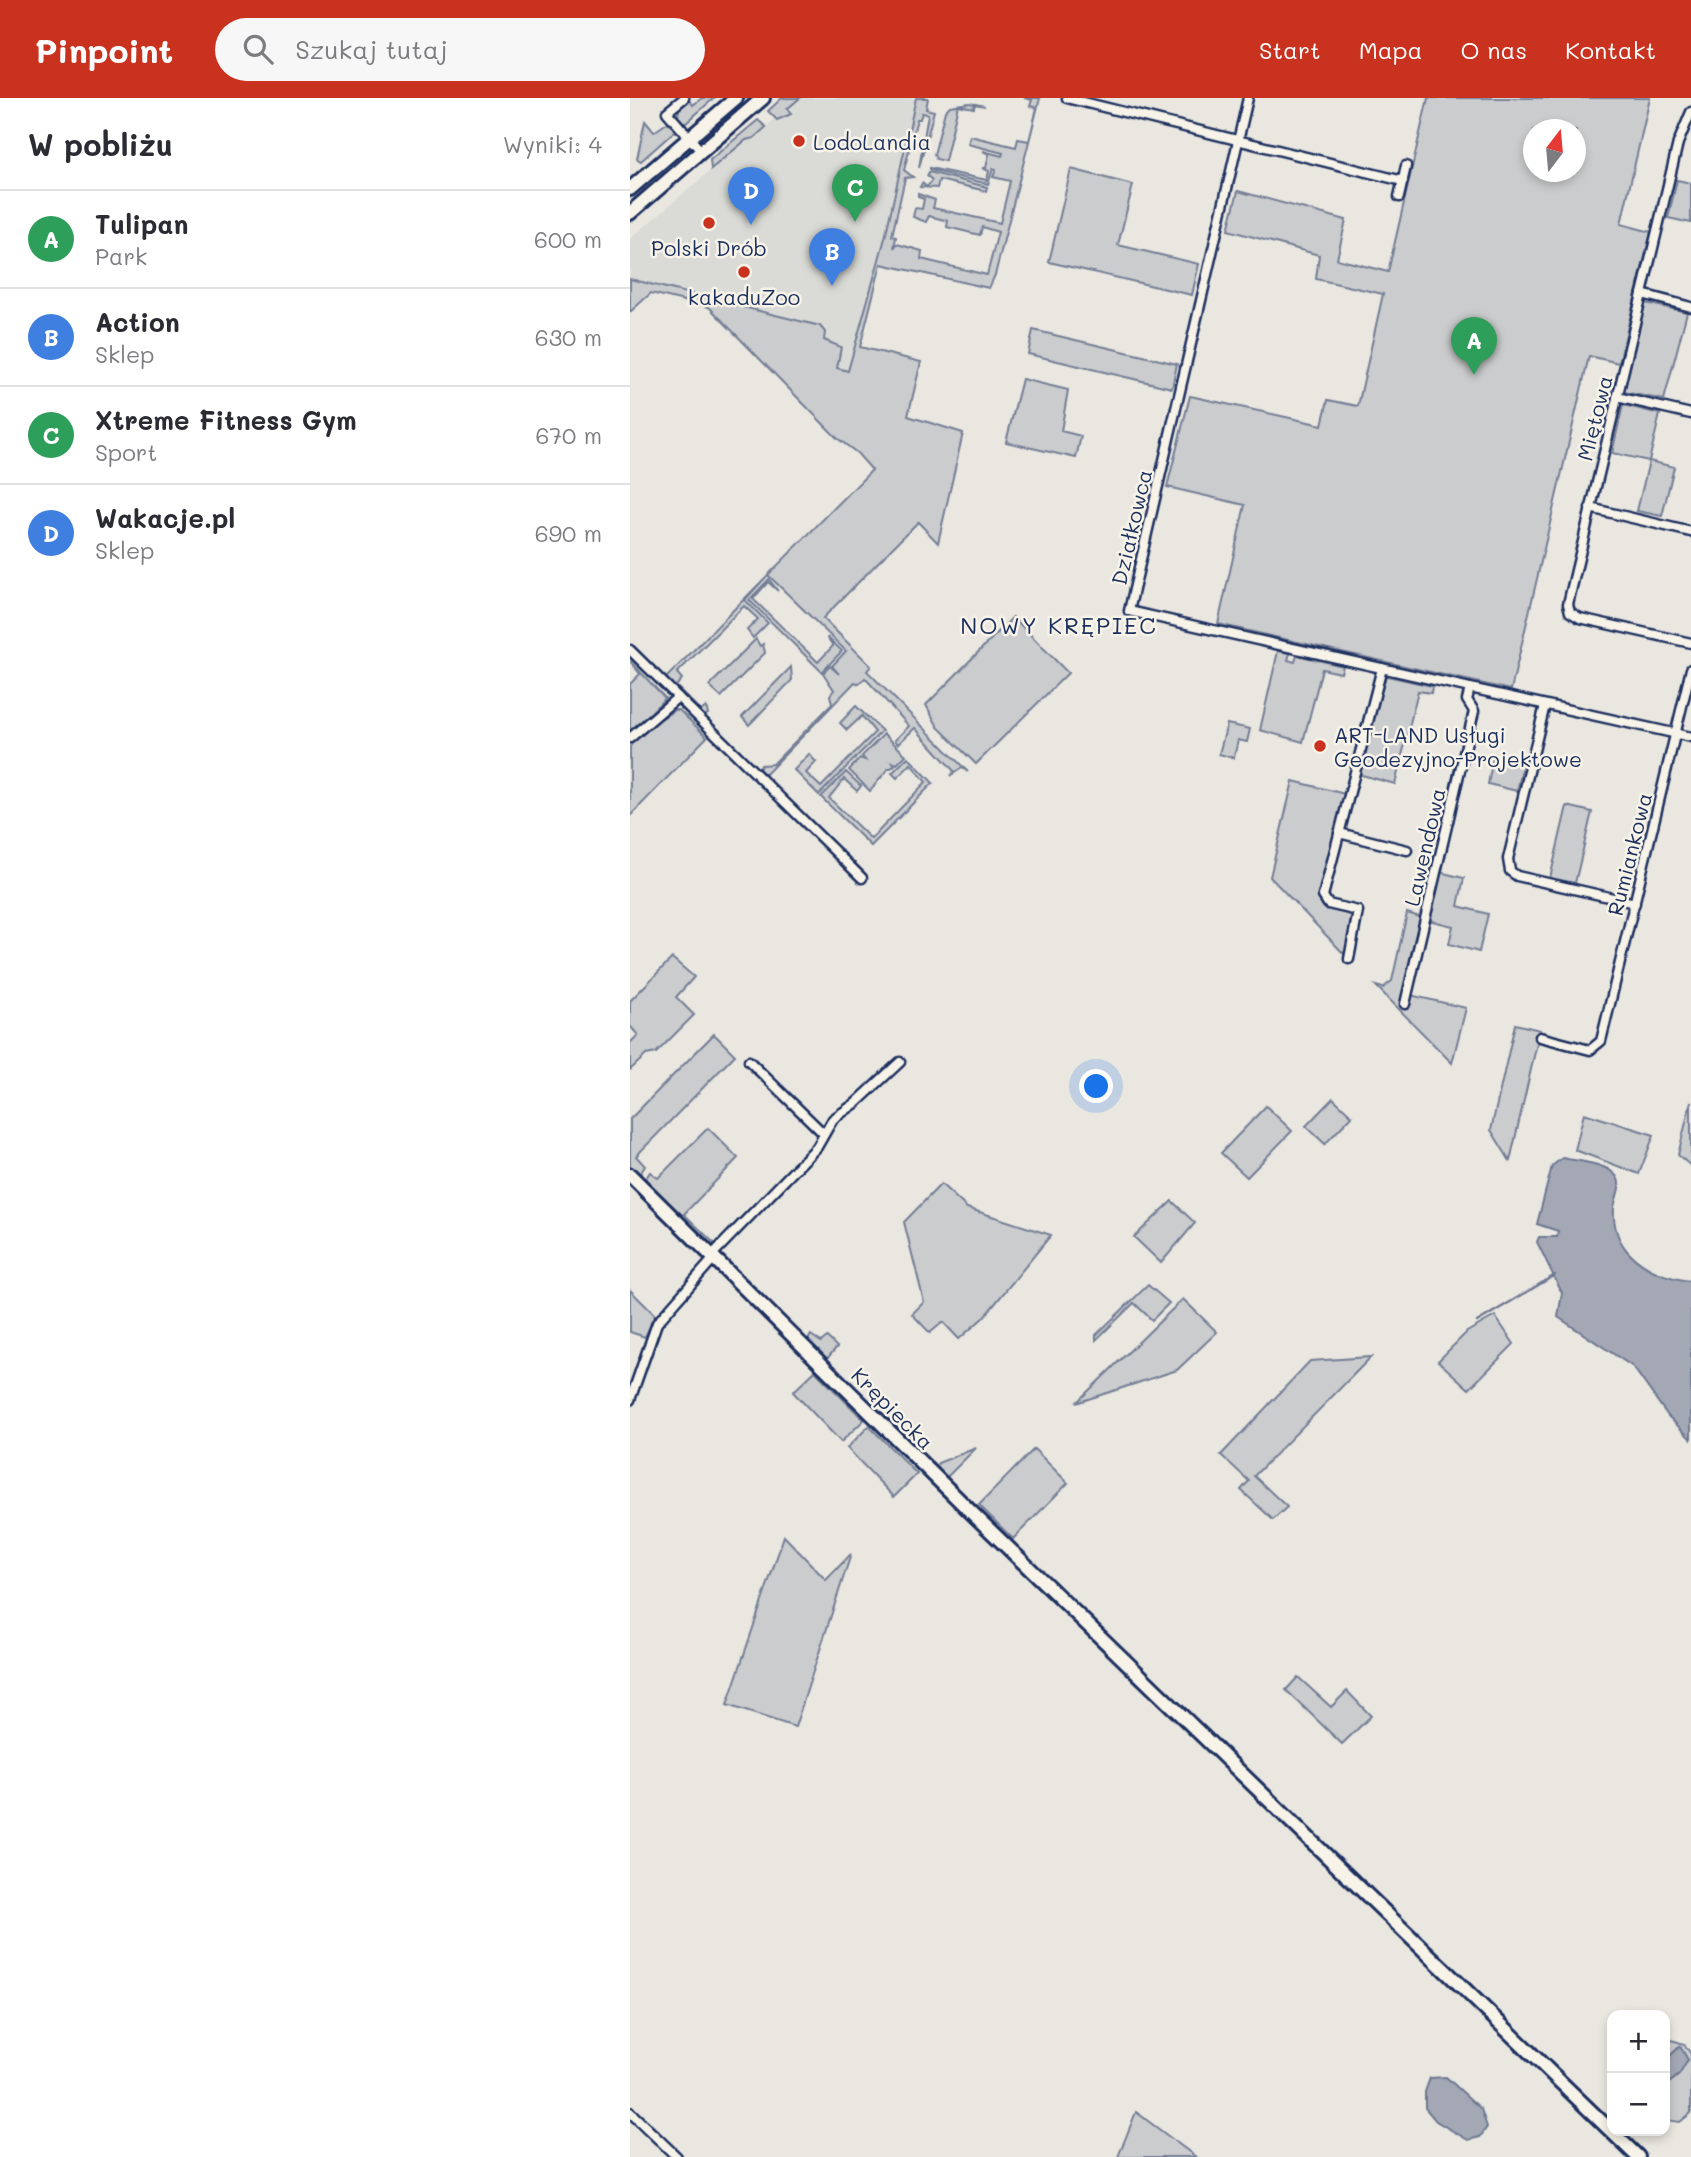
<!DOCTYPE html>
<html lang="pl">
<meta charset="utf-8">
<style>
body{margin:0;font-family:Mali,sans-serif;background:#f7f7f7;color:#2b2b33}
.controls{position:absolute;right:21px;bottom:21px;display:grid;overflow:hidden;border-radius:14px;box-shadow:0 4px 10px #0003}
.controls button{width:63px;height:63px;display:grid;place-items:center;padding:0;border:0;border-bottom:2px solid #e1e1e2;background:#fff;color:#2b2b33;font:35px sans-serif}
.compass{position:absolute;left:893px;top:21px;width:63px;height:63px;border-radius:50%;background:#fff;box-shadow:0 4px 10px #0003;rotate:16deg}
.you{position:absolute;left:467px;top:989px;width:24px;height:24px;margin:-18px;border:5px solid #fff;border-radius:50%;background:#1a73e8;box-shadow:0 0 0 10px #1a73e833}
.badge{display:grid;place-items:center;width:46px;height:46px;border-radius:50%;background:#c8321e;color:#fff;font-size:23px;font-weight:700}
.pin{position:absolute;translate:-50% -58px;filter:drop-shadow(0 2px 4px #0008)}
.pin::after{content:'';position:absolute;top:37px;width:24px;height:21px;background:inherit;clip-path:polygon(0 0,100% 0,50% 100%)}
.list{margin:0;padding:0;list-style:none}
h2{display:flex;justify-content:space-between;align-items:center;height:91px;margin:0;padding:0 28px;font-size:30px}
h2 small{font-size:23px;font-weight:400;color:#7c7c81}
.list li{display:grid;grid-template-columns:46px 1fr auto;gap:21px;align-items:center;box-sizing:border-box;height:98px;padding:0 28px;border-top:2px solid #e1e1e2}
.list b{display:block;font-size:26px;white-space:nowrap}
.list p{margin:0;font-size:23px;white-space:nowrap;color:#7c7c81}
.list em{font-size:23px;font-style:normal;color:#7c7c81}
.icon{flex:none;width:38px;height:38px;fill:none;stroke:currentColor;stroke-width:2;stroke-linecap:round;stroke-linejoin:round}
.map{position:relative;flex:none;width:1061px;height:2059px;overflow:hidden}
header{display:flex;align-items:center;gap:42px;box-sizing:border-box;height:98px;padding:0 35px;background:#c8321e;color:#fff}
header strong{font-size:33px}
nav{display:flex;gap:38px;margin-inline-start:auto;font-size:24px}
.search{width:490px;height:63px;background:#f7f7f7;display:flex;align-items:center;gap:18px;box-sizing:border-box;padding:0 24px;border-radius:38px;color:#7c7c81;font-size:26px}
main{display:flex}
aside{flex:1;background:#fff}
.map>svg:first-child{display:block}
.built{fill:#dadad6}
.green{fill:#cbcccd;stroke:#737e96;stroke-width:2;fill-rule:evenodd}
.water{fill:#a3a8b4;stroke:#6d7892;stroke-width:2}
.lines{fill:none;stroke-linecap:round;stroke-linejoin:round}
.stream{stroke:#6d7892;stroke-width:2.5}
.street-casing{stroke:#1b2f5e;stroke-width:13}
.secondary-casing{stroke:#1b2f5e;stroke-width:18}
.street{stroke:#f7f3e8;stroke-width:8}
.secondary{stroke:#f7f3e8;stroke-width:12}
.poi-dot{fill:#c8321e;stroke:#f7f3e8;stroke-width:2.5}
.labels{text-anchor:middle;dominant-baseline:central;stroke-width:5;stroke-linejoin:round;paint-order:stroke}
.poi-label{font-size:21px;fill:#1b2f5e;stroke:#f7f3e8;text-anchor:start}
.street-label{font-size:21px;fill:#1b2f5e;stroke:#f7f3e8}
.neighbourhood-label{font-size:23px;letter-spacing:2px;fill:#1b2f5e;stroke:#f7f3e8}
</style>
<header>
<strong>Pinpoint</strong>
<div class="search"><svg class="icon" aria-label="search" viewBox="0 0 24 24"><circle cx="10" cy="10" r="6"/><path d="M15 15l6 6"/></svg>Szukaj tutaj</div>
<nav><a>Start</a><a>Mapa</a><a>O nas</a><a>Kontakt</a></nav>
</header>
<main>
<aside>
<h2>W pobliżu<small>Wyniki: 4</small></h2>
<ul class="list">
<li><span class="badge" style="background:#2e9e5b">A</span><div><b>Tulipan</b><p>Park</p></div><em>600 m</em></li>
<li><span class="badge" style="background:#3f7fe0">B</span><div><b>Action</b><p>Sklep</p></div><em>630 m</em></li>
<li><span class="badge" style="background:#2e9e5b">C</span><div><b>Xtreme Fitness Gym</b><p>Sport</p></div><em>670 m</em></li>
<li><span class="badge" style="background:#3f7fe0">D</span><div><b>Wakacje.pl</b><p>Sklep</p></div><em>690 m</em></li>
</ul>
</aside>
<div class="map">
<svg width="1061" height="2059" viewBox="0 0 1061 2059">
<rect width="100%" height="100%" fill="#eae7e0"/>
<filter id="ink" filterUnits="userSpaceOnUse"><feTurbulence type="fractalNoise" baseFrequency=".0143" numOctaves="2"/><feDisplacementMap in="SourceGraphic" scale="14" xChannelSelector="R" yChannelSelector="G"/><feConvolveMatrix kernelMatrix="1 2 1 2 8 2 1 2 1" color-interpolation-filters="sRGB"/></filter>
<g filter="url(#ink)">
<polygon class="built" points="168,0 290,0 208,334 85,204 0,181 0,141 116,42 124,40"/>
<g class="green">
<polygon points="72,0 84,0 55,26 48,18 49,11 59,2 63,7"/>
<polygon points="114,0 125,0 74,44 70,42 70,38"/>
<polygon points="152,0 170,0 157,11 161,16 147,22 138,13"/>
<polygon points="286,0 298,0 296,11 304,13 289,70 298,16 292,15 290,21 287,21 274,72 283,79 275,80 262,138 266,139 264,150 267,146 292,153 291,161 357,177 368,134 352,129 350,137 317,129 318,123 299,118 296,124 283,119 285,110 292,111 294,101 288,99 288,96 305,102 303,110 370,125 380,83 363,79 366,72 363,71 358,86 300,72 300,70 357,82 359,73 352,70 356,70 359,56 353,53 372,58 373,55 338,46 340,38 386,49 388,41 399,43 407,10 400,8 402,2 394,0 410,0 365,177 359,190 251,166 230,249 291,264 278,318 333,335 308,445 288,424 193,520 241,568 237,573 338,674 332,670 320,678 324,673 285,630 268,646 265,642 279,628 235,580 229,586 225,584 135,677 129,671 131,667 143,666 202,606 200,597 204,592 193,575 200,568 209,576 202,568 216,553 138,477 115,502 138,525 123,540 117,532 128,521 114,508 47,575 52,581 46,588 71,613 76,609 78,616 74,618 36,580 242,372 227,355 207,340 79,209 21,195 0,214 0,181 190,228 195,234 194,242 211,249 207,270 218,273 255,140"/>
<path d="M 798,0 L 1020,0 L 991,126 L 1021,134 L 989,265 L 959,258 L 881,592 L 588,526 L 615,407 L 537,389 L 560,298 L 692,327 L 698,302 L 728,308 L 753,196 L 686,181 L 689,157 L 598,132 L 608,93 L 716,122 L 707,161 L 758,174 ZM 904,32 L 946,32 L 946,74 L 904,74 Z"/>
<polygon points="339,5 355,8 345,6 344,10 328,7 315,63 306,61 304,57 315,13 320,8"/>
<polygon points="128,22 136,29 124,40 116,42 81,71 80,62"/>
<polygon points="15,23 24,34 37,25 46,32 11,63 7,61"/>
<polygon points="56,50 60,49 62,54 16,94 11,89"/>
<polygon points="441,71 503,87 488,147 569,166 562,197 419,164"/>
<polygon points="299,74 357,89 356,93 309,82 307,90 290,89 292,85 297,89 302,82 297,78"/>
<polygon points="1047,82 1061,85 1061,125 1038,120"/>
<polygon points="1015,205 1057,214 1034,302 994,294"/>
<polygon points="403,232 547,266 542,290 398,256"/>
<polygon points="392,281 438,292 431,333 451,338 446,360 376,344"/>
<polygon points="993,307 1030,316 1019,363 1044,369 1032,418 1007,413 1019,363 982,355"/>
<polygon points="139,481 148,493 138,484 123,501 188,564 203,548 197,539 212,553 192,574 119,502"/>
<polygon points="383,519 438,575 346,666 308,629 296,607"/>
<polygon points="126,541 130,548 133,546 135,555 91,599 79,588"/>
<polygon points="648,553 660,555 658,562 665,564 667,557 713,568 711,575 692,571 673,644 630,632"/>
<polygon points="0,563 35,600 0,636 0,586 10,576"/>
<polygon points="161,569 162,582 119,627 112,619"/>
<polygon points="753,577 802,588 801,595 788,593 765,686 728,676"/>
<polygon points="226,608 252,633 189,697 164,672 179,656 186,664 176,675 191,689 245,634 232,618 217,632 210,625"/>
<path d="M 44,612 L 49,612 L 77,639 L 0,718 L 0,649 C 12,623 28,626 44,612 Z"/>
<polygon points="597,626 620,631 617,644 608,642 604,660 589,656"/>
<polygon points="254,636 276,657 267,666 262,664 265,668 258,671 240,693 219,672 230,660 235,662 232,658"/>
<polygon points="278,659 303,685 241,748 191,699 216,674 231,688 227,693 214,681 199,700 241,741 296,684 281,666 267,680 262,675"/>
<polygon points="863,660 893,667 887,693 858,686"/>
<polygon points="663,683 715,696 690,802 695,808 720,814 723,819 717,859 640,779"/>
<polygon points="937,708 962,714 945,785 920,780"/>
<polygon points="809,774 834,780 828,808 858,816 849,854 819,846 823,828 798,822"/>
<polygon points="777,815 793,820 780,897 836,910 822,965 746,888 753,890 762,883"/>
<polygon points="42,860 64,879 46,899 64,917 26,955 16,957 0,972 0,945 8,937 0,928 0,903"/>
<polygon points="885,926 910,932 880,1063 861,1032"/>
<polygon points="84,936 105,957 6,1058 15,1068 10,1076 0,1070 0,1021"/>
<polygon points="703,1000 722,1018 695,1046 676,1028"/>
<polygon points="1061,1003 1061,1068 1048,1057"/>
<polygon points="636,1008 662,1033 617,1079 591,1055"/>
<polygon points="954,1015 1024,1037 1009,1076 945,1052"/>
<polygon points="78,1030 108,1060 54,1116 86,1147 77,1147 14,1083 20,1074 28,1080"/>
<polygon points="311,1086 337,1110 421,1137 355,1218 329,1241 313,1224 300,1235 282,1216 294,1204 274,1124"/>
<polygon points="542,1103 565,1125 531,1165 504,1139"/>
<polygon points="518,1187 539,1205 522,1222 504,1205 466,1242 466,1237"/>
<polygon points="0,1192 25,1217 15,1239 0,1234"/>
<polygon points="553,1201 587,1234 547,1272 446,1305"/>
<polygon points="865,1218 884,1246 839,1291 808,1263 837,1234"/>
<polygon points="181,1237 191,1244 197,1239 207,1249 195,1263 176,1245"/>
<polygon points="741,1259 624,1378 657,1409 643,1422 611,1392 619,1383 591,1357 680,1263"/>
<polygon points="185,1273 234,1322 211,1344 163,1294"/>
<polygon points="239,1328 287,1376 264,1399 217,1350"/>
<polygon points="346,1350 316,1380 307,1370 308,1365"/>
<polygon points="404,1351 438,1385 383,1441 349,1407"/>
<polygon points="154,1438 196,1482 221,1456 165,1629 97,1607"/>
<polygon points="668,1579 701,1609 717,1593 741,1618 712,1646 656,1592"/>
<polygon points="1036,1940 1054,1946 1061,1956 1061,2015 1050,2024 1035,2022"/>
<polygon points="506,2014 566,2059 488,2059"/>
</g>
<g class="water">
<path d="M 932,1060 C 947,1063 978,1065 987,1079 C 993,1088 985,1100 984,1110 C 981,1156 1021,1178 1061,1183 L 1061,1341 L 1038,1318 L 1003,1269 L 928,1219 L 932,1195 L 907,1144 L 909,1139 L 927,1139 L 928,1133 L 907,1126 L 922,1068 Z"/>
<polygon points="1050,1948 1058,1962 1049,1977 1039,1985 1035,1983 1035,1963"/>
<polygon points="816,1979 851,2011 857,2029 850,2039 838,2042 806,2023 795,2010 795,1994 800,1980"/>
</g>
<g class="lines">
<polyline class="stream" points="847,1224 925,1177"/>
<g class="street-casing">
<g id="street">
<polyline points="54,0 37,14 71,53"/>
<polyline points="437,0 773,83"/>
<polyline points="618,0 499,513 840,590 837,602 844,613 775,906"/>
<polyline points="1061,14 1048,45 938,506 940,514 950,520 1061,545"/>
<polyline points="769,99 776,68"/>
<polyline points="1012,196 1061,209"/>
<polyline points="987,299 1061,316"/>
<polyline points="960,410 1061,434"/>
<polyline points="0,552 232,780"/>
<polyline points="840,590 1061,639"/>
<polyline points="915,607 878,761 880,773 887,778 1005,805"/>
<polyline points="0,640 48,599"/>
<polyline points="709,735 777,752"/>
<polyline points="719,861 728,813 698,806 693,798 752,570"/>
<polyline points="910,939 960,952 971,943 1061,571"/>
<polyline points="119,963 193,1035"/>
<polyline points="82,1157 187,1049 203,1021 226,1005 270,964"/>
<polyline points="0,1302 27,1225 84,1160"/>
<polyline points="0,2014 47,2059"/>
</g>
</g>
<g class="secondary-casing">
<g id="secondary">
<polyline points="0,91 106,0"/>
<polyline points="0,115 133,0"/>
<polyline points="0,1077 339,1412 1008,2059"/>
</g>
</g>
<use href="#street" class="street"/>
<use href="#secondary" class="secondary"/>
</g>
</g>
<g class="poi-dot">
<circle cx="169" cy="43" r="7"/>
<circle cx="79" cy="125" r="7"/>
<circle cx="114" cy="174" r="7"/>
<circle cx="690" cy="648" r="7"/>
</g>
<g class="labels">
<g class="poi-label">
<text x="183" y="43">LodoLandia</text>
<text x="79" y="149" text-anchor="middle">Polski Drób</text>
<text x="114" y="198" text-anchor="middle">kakaduZoo</text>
<text x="704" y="636">ART-LAND Usługi<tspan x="704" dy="24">Geodezyjno-Projektowe</tspan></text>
</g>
<g class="street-label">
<text transform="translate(964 320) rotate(-76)">Miętowa</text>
<text transform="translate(501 429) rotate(-77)">Działkowca</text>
<text transform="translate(794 749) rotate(-77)">Lawendowa</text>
<text transform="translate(999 756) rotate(-76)">Rumiankowa</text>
<text transform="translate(263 1310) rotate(45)">Krępiecka</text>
</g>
<g class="neighbourhood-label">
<text x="429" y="527">NOWY KRĘPIEC</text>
</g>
</g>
</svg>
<div class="controls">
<button>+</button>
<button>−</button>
</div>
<svg class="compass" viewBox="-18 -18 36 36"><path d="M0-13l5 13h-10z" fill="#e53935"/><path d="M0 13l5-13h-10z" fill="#7c7c81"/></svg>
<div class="you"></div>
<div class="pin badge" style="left:844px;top:277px;background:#2e9e5b">A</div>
<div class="pin badge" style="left:202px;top:188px;background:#3f7fe0">B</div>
<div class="pin badge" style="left:225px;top:124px;background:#2e9e5b">C</div>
<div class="pin badge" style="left:121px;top:127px;background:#3f7fe0">D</div>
</div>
</main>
